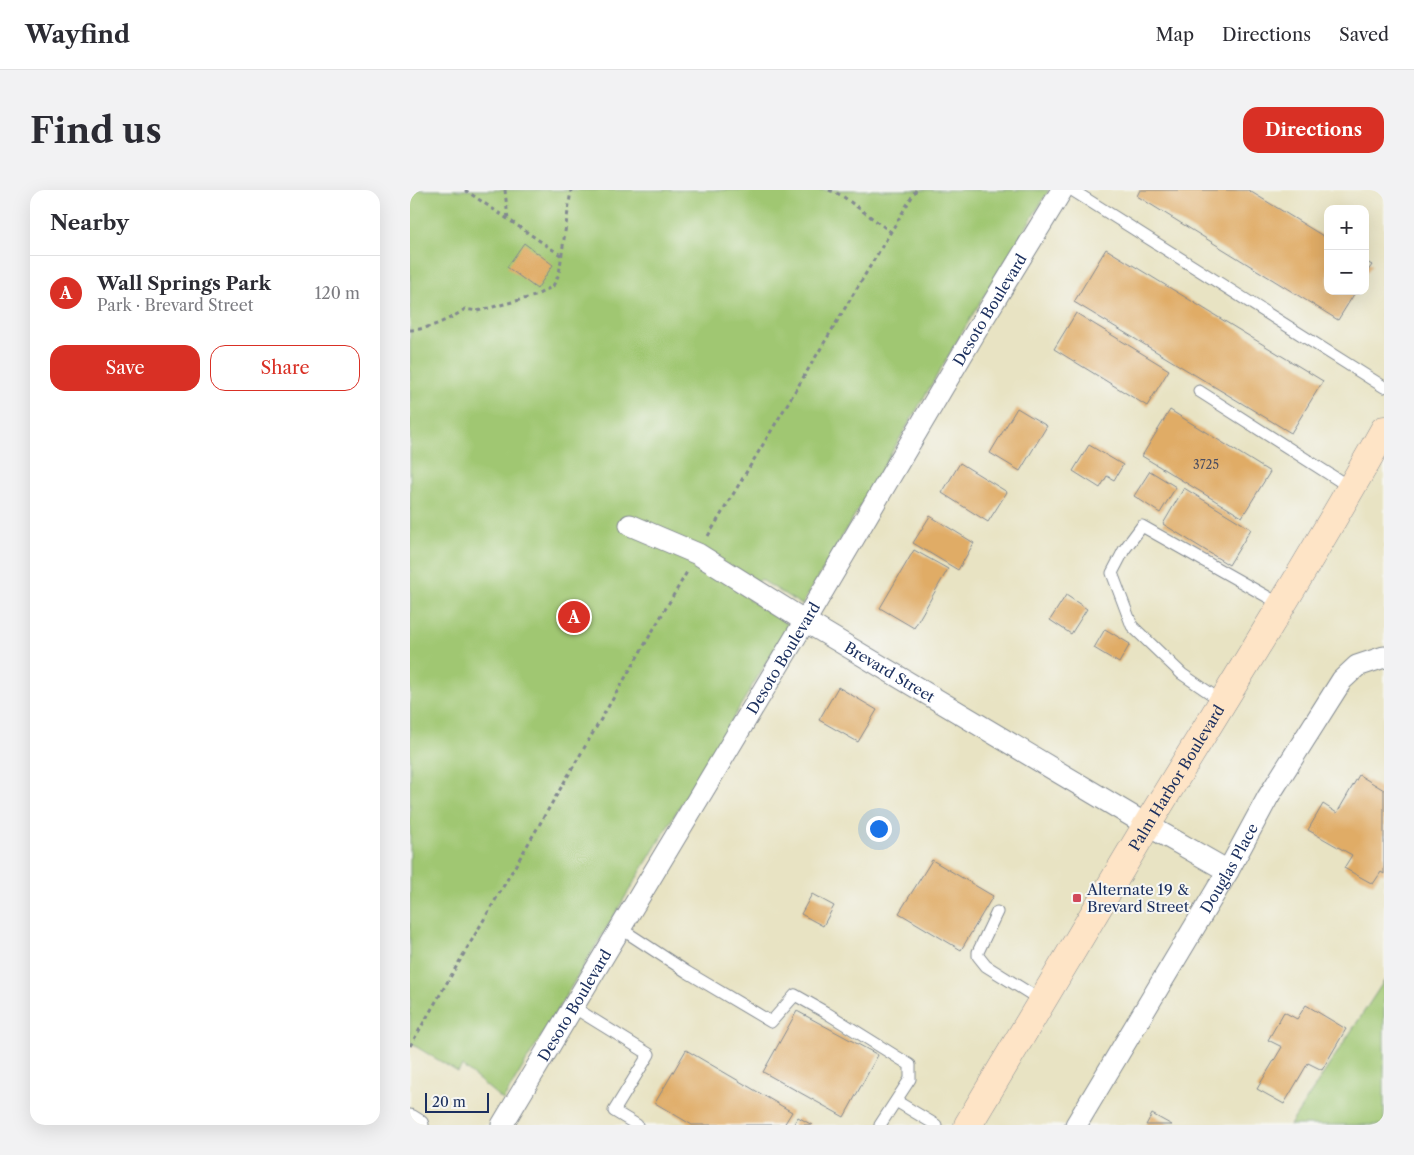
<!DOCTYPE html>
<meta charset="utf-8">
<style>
body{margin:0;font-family:"Libre Caslon Text",serif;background:#f2f2f3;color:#2b2b33}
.controls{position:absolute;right:15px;top:15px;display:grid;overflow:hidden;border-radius:10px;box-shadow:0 5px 20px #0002}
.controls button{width:45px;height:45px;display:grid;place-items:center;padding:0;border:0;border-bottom:1px solid #e1e1e2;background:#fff;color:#2b2b33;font:25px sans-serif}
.scale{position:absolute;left:15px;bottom:12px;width:64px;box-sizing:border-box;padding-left:5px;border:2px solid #1b2f5e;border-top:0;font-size:14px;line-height:18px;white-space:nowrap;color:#1b2f5e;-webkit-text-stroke:4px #f6f6f2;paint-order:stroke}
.you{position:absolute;left:468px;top:638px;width:18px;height:18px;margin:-12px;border:4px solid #fff;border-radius:50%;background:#1a73e8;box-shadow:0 0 0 8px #1a73e833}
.badge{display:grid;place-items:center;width:32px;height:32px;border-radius:50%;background:#d93025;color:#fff;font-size:16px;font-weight:700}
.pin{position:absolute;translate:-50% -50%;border:2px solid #fff;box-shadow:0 1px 5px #0006}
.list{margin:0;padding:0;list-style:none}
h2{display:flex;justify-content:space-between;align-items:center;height:65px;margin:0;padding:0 20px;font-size:21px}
h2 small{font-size:16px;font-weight:400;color:#7c7c81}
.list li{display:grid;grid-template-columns:32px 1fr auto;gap:15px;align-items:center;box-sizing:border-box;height:75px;padding:0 20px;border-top:1px solid #e1e1e2}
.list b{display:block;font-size:19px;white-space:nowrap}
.list p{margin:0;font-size:16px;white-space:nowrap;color:#7c7c81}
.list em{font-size:16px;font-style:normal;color:#7c7c81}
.actions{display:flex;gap:10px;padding:15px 20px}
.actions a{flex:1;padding:11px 0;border:1px solid #d93025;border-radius:15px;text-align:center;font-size:18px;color:#d93025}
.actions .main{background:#d93025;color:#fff}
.map{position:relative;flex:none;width:974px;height:935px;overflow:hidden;border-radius:15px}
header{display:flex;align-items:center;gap:30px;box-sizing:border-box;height:70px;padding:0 25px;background:#fff;border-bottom:1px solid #e1e1e2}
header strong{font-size:24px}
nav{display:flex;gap:28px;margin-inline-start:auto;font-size:18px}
.intro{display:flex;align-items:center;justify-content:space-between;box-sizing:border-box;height:120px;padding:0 30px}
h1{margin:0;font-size:35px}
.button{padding:12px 22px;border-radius:15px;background:#d93025;color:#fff;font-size:18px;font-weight:700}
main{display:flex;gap:30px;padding:0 30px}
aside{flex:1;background:#fff;border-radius:15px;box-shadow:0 5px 20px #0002}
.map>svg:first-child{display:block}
.green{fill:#a0c772;stroke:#5e7b68}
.building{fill:#e0ac66}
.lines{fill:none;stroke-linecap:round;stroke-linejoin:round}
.lane-casing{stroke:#828990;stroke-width:13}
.street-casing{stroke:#828990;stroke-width:23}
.secondary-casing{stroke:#828990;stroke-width:29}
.path{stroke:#828990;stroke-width:3;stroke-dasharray:4 4;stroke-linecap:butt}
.lane{stroke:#fff;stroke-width:11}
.street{stroke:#fff;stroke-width:21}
.secondary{stroke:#fee4c6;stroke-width:28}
.poi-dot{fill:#d1495b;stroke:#f6f6f2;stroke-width:2}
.labels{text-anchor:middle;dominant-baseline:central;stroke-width:4;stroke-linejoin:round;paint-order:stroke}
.number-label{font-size:12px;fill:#4c4e60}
.street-label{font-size:15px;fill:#1b2f5e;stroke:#f6f6f2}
.poi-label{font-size:15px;fill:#1b2f5e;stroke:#f6f6f2;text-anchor:start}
</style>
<header>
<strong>Wayfind</strong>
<nav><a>Map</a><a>Directions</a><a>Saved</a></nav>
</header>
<div class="intro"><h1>Find us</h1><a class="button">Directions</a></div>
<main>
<aside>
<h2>Nearby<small></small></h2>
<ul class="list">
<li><span class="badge">A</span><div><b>Wall Springs Park</b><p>Park · Brevard Street</p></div><em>120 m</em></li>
</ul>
<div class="actions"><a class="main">Save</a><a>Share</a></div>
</aside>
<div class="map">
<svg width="974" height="935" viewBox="0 0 974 935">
<rect width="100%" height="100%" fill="#f6f6f2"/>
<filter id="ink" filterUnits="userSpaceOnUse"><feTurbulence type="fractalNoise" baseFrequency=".02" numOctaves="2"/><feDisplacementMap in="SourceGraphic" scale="10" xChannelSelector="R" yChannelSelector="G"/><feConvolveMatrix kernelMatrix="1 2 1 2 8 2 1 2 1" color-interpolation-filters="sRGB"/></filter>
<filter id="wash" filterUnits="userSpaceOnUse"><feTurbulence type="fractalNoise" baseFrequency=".0096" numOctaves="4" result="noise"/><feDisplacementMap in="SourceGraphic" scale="20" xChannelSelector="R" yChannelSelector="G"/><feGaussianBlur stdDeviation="1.12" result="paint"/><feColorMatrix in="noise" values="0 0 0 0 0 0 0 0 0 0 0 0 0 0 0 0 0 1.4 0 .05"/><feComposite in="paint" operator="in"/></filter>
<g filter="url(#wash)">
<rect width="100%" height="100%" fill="#e8e3c3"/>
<g class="green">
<polygon points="0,0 639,0 563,124 392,415 350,389 338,409 379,435 93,910 52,876 48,882 0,853"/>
<polygon points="974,791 974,935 880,935"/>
</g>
<g id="blocks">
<g class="building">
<polygon points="730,0 838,0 918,49 918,101 946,101 928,130 727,6"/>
<polygon points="114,53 143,75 127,99 97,77"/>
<polygon points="696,59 913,191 881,243 664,112"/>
<polygon points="955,71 962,75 955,85"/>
<polygon points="666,123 759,180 737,216 644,159"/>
<polygon points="607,218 637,236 610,281 580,263"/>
<polygon points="760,220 860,282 832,327 732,266"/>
<polygon points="679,255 713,275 704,290 697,286 690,298 663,281"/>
<polygon points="550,273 597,302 578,332 532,303"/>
<polygon points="740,281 766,297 750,323 724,306"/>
<polygon points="774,298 841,339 819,375 753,334"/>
<polygon points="520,326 564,353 548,380 503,353"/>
<polygon points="504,360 538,379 504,438 470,418"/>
<polygon points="656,405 677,419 661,444 640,430"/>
<polygon points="695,439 720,454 709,473 684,458"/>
<polygon points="428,497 467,520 448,552 409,530"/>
<polygon points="949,585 974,600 974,684 971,682 963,694 934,678 942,665 898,640 913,614 927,623"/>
<polygon points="522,670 583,706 551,760 489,723"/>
<polygon points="402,704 424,716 413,736 391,724"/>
<polygon points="896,815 936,839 912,880 898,873 874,914 847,899 872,857 858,850 874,822 887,829"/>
<polygon points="387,821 468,865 434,927 353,882"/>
<polygon points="276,860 382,922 374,935 282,935 245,913"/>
<polygon points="742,924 762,935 736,935"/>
<polygon points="388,927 402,935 383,935"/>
</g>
</g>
</g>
<g filter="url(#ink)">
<use href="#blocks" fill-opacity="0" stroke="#828990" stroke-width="1"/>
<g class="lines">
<g class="lane-casing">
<g id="lane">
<polyline points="662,0 974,197"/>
<polyline points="789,201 941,298"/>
<polyline points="813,512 772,484 722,436 702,383 714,360 732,336 872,415"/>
<polyline points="587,722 568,762 568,766 576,776 632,811"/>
<polyline points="210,738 277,782 361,832 385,805 415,822 500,875 500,889 470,935"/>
<polyline points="163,817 239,864 204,921 227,935"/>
<polyline points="486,911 526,935"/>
</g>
</g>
<g class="street-casing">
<g id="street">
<path id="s1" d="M 220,335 L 288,364 L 395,431 L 737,635 L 818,681"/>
<polyline points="0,930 8,935"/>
<path id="s2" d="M 92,935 L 395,431 L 572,131 L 652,0"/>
<path id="s3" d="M 666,935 L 818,681 L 858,607 L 932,490 L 947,476 L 974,467"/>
</g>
</g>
<g class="secondary-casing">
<g id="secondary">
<path id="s4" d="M 558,935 C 618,835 677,734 737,635 C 817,504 899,374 974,240"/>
</g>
</g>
<g class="path">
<polyline points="55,0 152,66"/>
<polyline points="95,0 98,29"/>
<polyline points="419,0 431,5 481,42"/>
<path d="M 0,140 C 17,140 41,129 55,119 L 67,121 L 125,106 L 143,96 L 149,84 L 161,0"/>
<polyline points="298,346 506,0"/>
<polyline points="0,856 277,382"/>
</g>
<use href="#lane" class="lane"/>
<use href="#street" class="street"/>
<use href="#secondary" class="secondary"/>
</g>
</g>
<rect class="poi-dot" x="662" y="703" width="10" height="10" rx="2.5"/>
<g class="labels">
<g class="number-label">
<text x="796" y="274">3725</text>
</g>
<g class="street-label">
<text stroke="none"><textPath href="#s2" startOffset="950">Desoto Boulevard</textPath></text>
<text stroke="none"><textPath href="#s2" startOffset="545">Desoto Boulevard</textPath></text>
<text stroke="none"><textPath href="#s1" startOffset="299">Brevard Street</textPath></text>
<text stroke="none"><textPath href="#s4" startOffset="405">Palm Harbor Boulevard</textPath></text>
<text stroke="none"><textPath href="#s3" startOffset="299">Douglas Place</textPath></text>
<text stroke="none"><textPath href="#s2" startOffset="140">Desoto Boulevard</textPath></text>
</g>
<g class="poi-label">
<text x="677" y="699">Alternate 19 &amp;<tspan x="677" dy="17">Brevard Street</tspan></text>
</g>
</g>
</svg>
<div class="controls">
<button>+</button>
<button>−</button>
</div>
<div class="scale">20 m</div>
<div class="you"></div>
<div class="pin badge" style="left:164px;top:427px">A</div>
</div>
</main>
